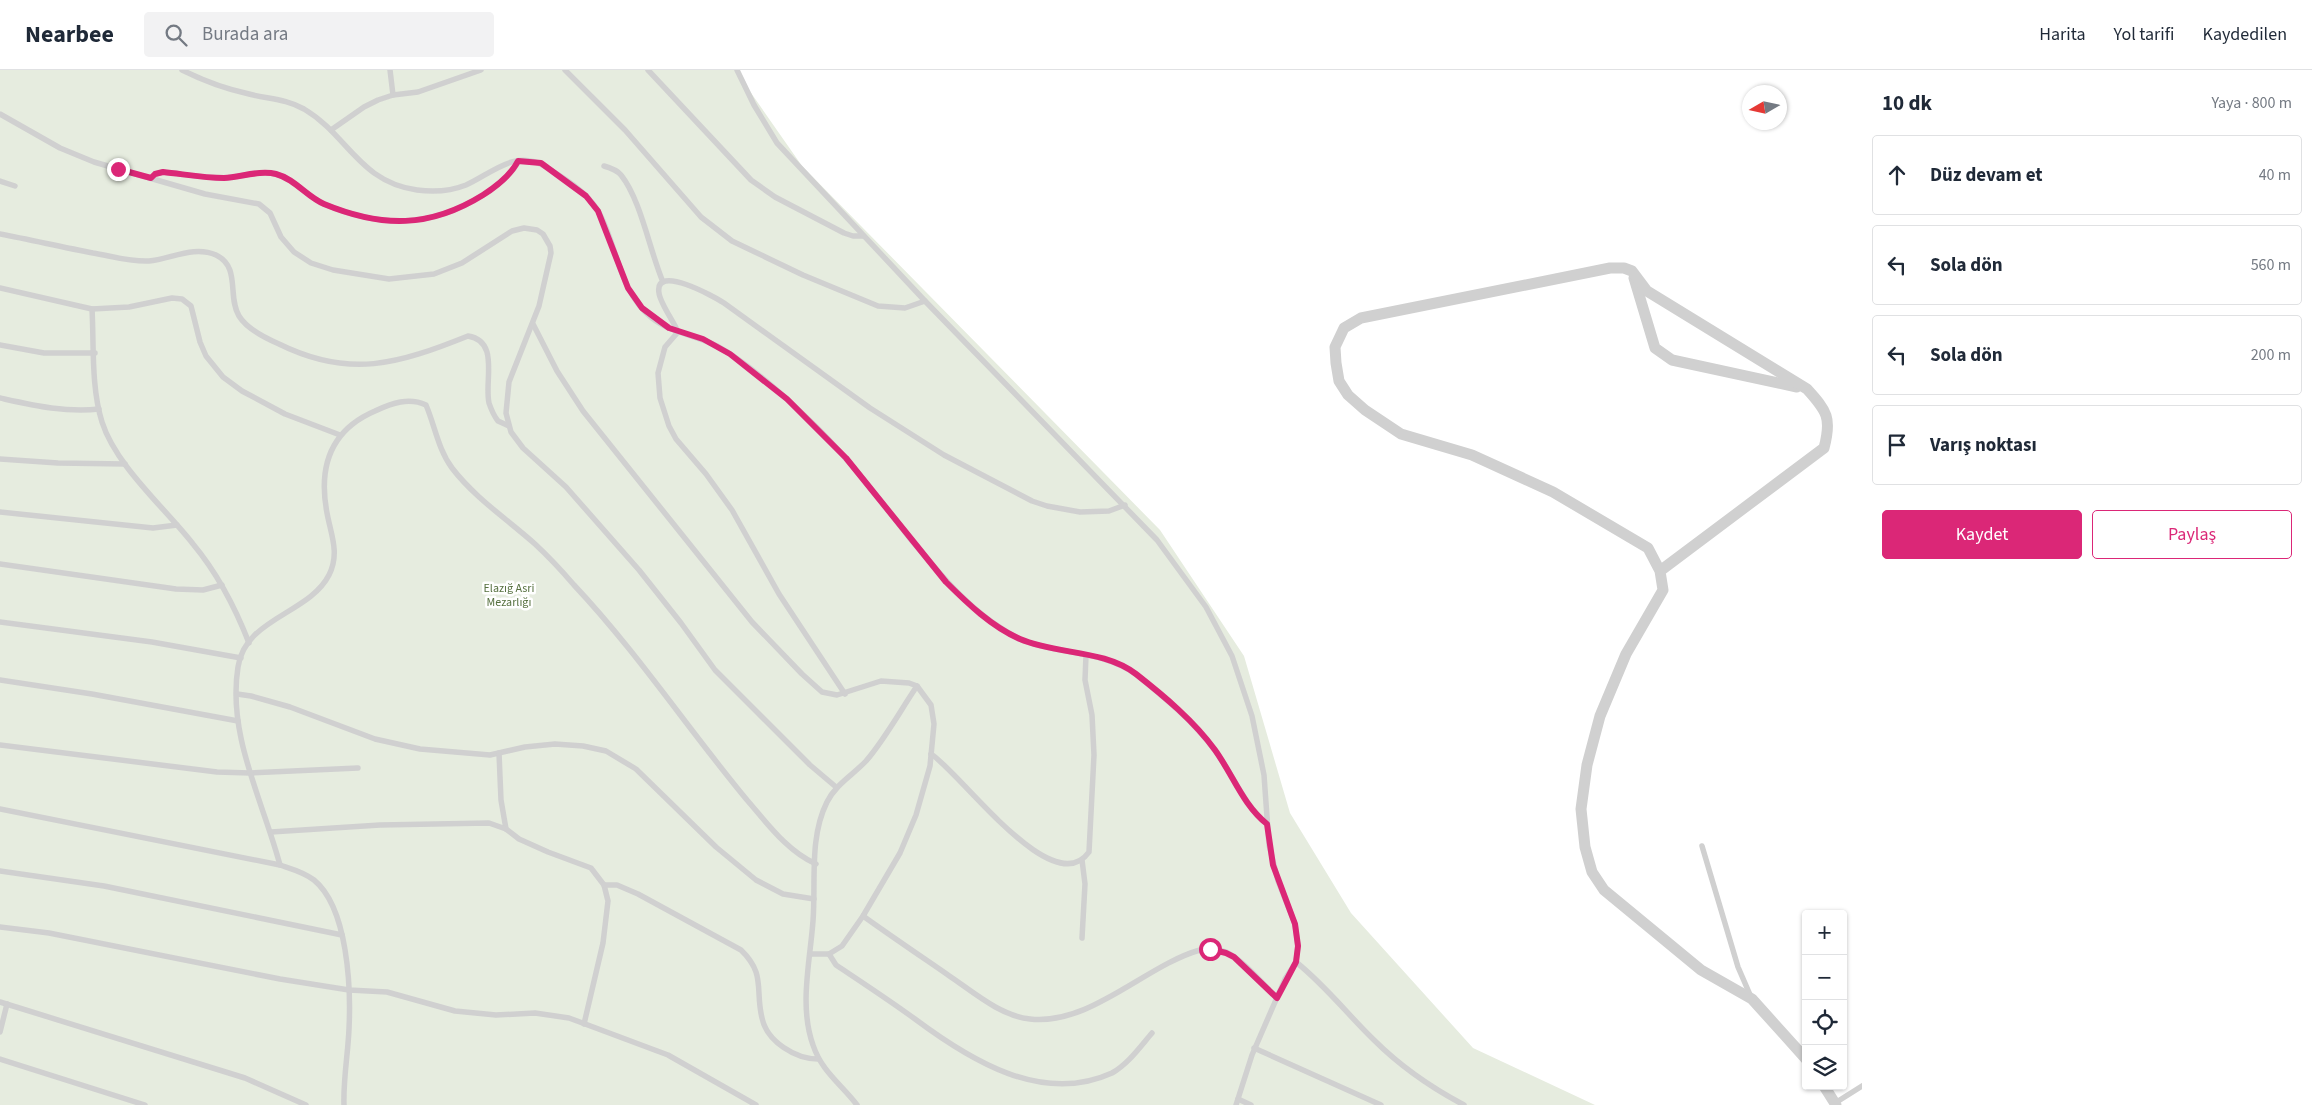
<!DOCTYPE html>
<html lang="tr">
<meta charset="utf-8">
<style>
body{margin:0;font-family:"Source Sans 3",sans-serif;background:#f2f2f3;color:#1f2937}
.controls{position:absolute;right:15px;bottom:15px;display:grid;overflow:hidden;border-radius:5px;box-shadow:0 1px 4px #0004}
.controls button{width:45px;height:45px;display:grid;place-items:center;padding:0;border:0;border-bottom:1px solid #e0e1e3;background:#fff;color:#1f2937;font:25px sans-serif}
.compass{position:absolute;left:1742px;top:15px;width:45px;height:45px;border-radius:50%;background:#fff;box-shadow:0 1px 4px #0004;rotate:261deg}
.stop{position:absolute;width:15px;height:15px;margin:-11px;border:4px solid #db2777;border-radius:50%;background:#fff}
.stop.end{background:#db2777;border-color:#fff;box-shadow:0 1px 5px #0008}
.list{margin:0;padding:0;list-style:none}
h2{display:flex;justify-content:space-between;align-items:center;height:65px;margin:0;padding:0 20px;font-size:21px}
h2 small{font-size:16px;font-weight:400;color:#747a83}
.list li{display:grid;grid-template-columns:32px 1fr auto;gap:15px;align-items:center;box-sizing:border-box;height:80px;margin:0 10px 10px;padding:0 10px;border:1px solid #e0e1e3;border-radius:5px}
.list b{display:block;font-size:19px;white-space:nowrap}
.list em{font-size:16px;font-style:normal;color:#747a83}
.actions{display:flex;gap:10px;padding:15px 20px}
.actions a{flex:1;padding:11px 0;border:1px solid #db2777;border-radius:5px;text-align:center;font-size:18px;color:#db2777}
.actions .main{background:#db2777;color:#fff}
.icon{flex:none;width:28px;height:28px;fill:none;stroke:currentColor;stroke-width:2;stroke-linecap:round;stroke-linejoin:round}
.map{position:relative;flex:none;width:1862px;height:1035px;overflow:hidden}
header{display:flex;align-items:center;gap:30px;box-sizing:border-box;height:70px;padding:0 25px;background:#fff;border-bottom:1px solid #e0e1e3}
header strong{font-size:24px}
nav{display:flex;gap:28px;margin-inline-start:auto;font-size:18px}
.search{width:350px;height:45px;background:#f2f2f3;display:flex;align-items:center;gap:12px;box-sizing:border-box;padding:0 18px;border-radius:5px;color:#747a83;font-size:19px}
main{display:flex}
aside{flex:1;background:#fff}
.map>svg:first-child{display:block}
.green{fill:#e6ecdf}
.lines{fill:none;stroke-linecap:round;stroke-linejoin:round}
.lane{stroke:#d0d0d0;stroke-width:5.5}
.street{stroke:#d0d0d0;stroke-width:11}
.route{stroke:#db2777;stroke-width:6}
.labels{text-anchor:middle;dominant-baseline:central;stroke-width:5;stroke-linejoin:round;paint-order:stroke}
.park-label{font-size:12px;fill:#56703f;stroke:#fff}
</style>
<header>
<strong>Nearbee</strong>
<div class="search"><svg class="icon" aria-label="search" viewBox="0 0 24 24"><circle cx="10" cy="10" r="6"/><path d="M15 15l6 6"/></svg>Burada ara</div>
<nav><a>Harita</a><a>Yol tarifi</a><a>Kaydedilen</a></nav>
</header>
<main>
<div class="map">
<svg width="1862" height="1035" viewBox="0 0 1862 1035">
<rect width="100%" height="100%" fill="#fff"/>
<polygon class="green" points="0,0 735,0 802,96 1160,460 1244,586 1290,743 1351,843 1473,978 1595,1035 0,1035"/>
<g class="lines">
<g class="lane">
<path d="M 182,0 C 204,11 226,19 249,24 C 268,29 286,29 304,39 C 348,65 359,112 417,120 C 432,122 451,121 466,115 C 491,104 515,79 544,96 C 563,107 587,122 598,141 C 618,176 618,221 652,248 C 671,263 696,265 717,276 C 749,294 779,321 806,347 C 846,384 878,428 912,471 C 937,500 960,529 992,552 C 1001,558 1012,566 1022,570 C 1059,585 1104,580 1137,605 C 1164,627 1193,651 1214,679 C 1233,704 1243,734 1267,754"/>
<polyline points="390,0 393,25"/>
<polyline points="565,0 625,60 701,147 732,171 803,205 878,236 905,238 925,231"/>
<polyline points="648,0 751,110 775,127 844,163 853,166 863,166"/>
<polyline points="737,0 754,35 777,73 925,231 1157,470 1206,537 1232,586 1252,646 1264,705 1269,775 1278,811 1295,854 1298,876 1296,892 1285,909 1252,985 1236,1035"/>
<polyline points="0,44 60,78 94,92 205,124 259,134 270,143 281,167 294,182 311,193 333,200 389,209 434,204 462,193 512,161 524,158 537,160 543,164 550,176 551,183 539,236 509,312 506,343 511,362 523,378 566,417 639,500 681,553 715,600 810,695 836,717"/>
<polyline points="331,60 364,37 378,30 393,25 418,22 481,0"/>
<path d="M 604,96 C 611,98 617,100 621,105 C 641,130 650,182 663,212"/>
<path d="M 151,108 L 155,104 L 163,102 C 183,104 203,108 224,108 C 241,107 260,100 276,104 C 295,109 307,127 324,134 C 381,158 431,158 483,125 C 497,116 511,105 519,91"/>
<polyline points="0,111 15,116"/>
<path d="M 0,164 C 31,170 62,177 93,183 C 111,186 130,192 149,191 C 171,189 194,175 216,185 C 241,197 227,226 239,246 C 247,259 265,268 279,274 C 350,309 398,294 468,266 C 500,271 484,311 489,333 C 491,339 494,346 498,351 L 509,356"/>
<polyline points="0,218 92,239 129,237 172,228 182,229 191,236 200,272 206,286 223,307 242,321 285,344 340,365"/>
<path d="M 92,239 C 94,275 91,317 102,352 C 116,396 165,438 193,474 C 218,504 235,537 249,573"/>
<polyline points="533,254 557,301 583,341 752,552 802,604 822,622 837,625 881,611 909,613 917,616 931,635 934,654 930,696 916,745 900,783 863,846 842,876 829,884 810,884"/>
<polyline points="0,275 44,283 95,283"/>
<path d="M 0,328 C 32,335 66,343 99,339"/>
<polyline points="0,389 58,393 125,394"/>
<polyline points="0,442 153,458 177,455"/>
<polyline points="0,494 176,519 203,520 222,515"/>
<polyline points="0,552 152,572 241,588"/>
<polyline points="0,610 92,624 238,651"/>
<polyline points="237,624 251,626 290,637 375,669 420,679 490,685 525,677 555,674 583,676 606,681 636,699 716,777 756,810 783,824 814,829"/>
<path d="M 845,624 L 779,524 L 732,440 L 706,404 L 676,369 L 669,356 L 660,328 L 658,303 L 665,277 L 678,262 C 674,252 660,233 659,223 C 654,193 715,227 724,233 L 870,338 L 944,385 L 1032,431 L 1047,436 L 1080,442 L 1109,441 L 1125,435"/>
<polyline points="0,675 217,702 250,703 358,698"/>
<polyline points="499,683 501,730 506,759"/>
<path d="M 931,684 C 960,702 1053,833 1089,782 L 1094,685 L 1092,645 L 1085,610 L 1086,585"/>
<path d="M 0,739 L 280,795 C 292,799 304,802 314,810 C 348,838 351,918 349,959 C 348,984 343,1010 344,1035"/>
<polyline points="271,762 380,755 489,753 506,759 519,769 548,782 591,798 604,815 608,831 603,873 584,954"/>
<polyline points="1702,776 1738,897 1751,927"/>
<polyline points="1082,790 1085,814 1082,868"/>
<path d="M 280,795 C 263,731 227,665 238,597 C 245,548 309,544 329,505 C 340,483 331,465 327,443 C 318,396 331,360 375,341 C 392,333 409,327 426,335 C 435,356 438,379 452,398 C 475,428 507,449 535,474 C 549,487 562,501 574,515 C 637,582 688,659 747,730 C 767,753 787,781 816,794"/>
<polyline points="0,801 104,816 342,865"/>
<path d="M 604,815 L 617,815 L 638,824 L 741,880 C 766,904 755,920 762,948 C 767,972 796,989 818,989"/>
<path d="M 863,846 C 891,866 919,885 948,905 C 972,921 1000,946 1030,949 C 1090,956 1146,895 1200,880 C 1208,878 1218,879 1226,882 C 1243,890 1263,914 1277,928"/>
<polyline points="0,857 49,863 280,909 349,920 387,922 455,941 496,945 535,943 569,948 668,985 756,1035"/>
<path d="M 829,884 L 836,895 C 863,913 889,930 915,949 C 970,990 1042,1035 1112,1003 C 1128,994 1140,977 1152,963"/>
<path d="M 1296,892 C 1326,916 1347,944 1374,970 C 1401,997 1432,1018 1464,1035"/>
<polyline points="0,932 245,1008 306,1035"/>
<polyline points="0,962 7,934"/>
<polyline points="1254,978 1381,1035"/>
<polyline points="0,989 145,1035"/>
<polyline points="1238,1029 1251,1035"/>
<polyline points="1835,1033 1862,1016"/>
<path d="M 857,1035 C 841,1014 822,1002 813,975 C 799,936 810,892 813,851 C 816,812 809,768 827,732 C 836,714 853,705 866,691 C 885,669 900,641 917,616"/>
</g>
<g class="street">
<polyline points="1634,208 1655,278 1672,290 1797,317"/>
<path d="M 1660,501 L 1824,378 C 1832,348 1827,341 1807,319 L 1647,221 L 1632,201 L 1624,198 L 1610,198 L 1361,248 L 1344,258 L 1335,277 L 1336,293 L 1339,311 L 1348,325 L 1365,340 L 1401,364 L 1472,385 L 1553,422 L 1648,478 L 1660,501 L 1663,520 L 1626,584 L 1600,646 L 1587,695 L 1581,739 L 1585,777 L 1592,802 L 1604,820 L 1701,900 L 1752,929 L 1806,989"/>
<polyline points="1824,1016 1836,1035"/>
</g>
</g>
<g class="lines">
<path class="route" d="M 118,99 L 151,108 L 155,104 L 163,102 C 183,104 203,108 224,108 C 241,107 260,100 276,104 C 295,109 307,127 324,134 C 382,158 430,158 483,125 C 497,116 511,105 518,91 L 541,93 L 586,126 L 598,141 L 628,218 L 642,238 L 669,258 L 703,269 L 730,284 L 787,329 L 846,388 L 946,512 C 967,533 992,557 1020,569 C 1057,585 1103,579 1136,604 C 1164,626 1194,651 1215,680 C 1233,705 1243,735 1267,754 L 1273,795 L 1295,854 L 1298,876 L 1296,892 L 1277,928 L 1234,887 L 1226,883 L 1210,879"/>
</g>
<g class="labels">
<g class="park-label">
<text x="509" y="518">Elazığ Asri<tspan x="509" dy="14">Mezarlığı</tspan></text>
</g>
</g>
</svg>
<div class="controls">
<button>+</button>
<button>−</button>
<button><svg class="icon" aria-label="locate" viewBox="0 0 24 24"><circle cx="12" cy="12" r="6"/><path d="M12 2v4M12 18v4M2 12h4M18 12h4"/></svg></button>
<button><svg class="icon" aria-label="layers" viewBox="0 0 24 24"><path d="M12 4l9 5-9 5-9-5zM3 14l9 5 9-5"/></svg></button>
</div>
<svg class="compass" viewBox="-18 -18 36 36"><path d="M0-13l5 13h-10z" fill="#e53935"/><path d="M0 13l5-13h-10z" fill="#747a83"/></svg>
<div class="stop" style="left:1210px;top:879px"></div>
<div class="stop end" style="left:118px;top:99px"></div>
</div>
<aside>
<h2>10 dk<small>Yaya · 800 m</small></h2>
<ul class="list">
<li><svg class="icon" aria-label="ahead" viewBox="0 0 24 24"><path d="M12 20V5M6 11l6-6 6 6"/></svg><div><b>Düz devam et</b></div><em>40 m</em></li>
<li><svg class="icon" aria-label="left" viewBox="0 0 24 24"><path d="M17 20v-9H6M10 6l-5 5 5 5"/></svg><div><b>Sola dön</b></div><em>560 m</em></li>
<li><svg class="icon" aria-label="left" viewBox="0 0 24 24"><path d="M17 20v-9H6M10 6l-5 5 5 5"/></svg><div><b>Sola dön</b></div><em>200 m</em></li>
<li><svg class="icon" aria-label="arrive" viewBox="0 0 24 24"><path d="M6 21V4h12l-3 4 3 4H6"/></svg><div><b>Varış noktası</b></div></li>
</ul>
<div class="actions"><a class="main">Kaydet</a><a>Paylaş</a></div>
</aside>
</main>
